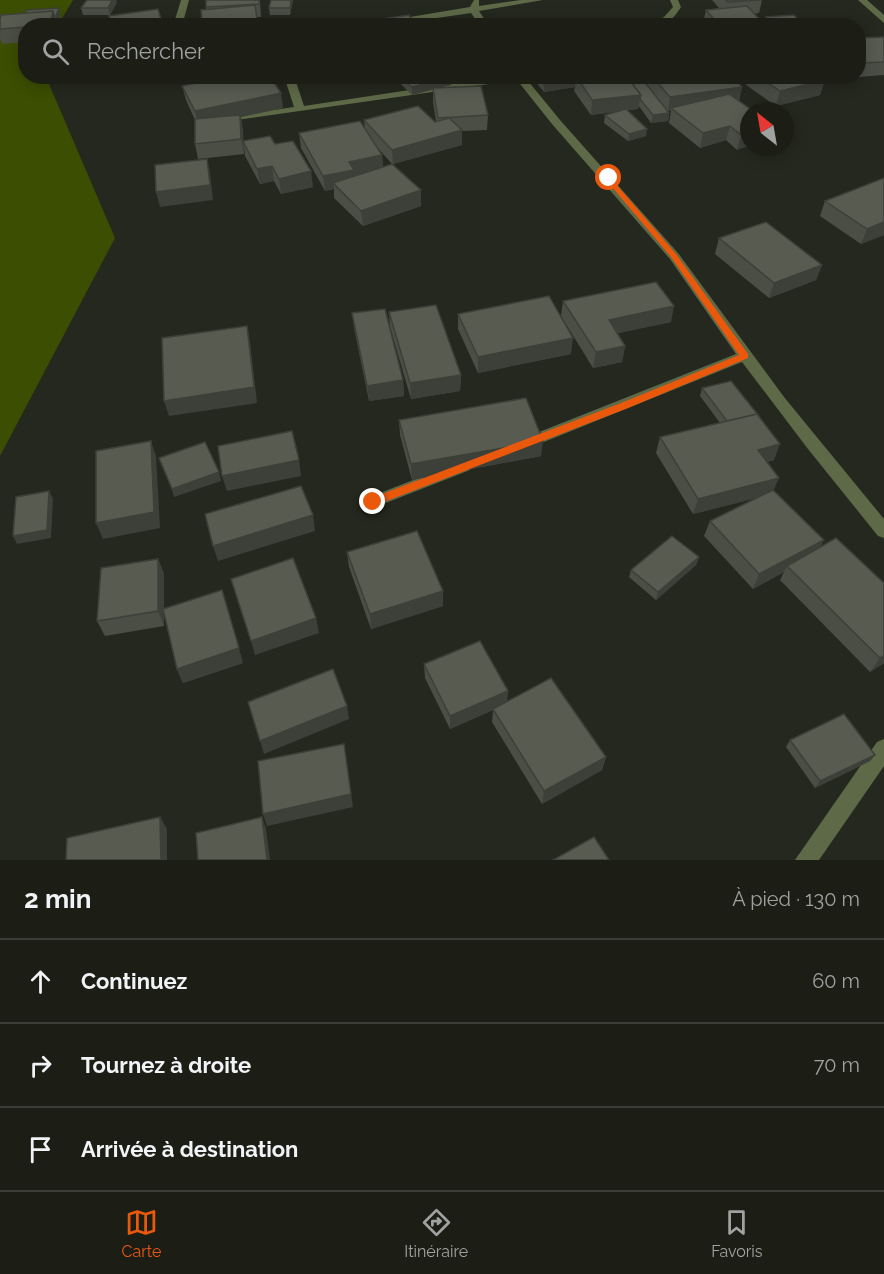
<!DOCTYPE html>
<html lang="fr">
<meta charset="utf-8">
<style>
body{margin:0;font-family:Raleway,sans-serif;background:#292b23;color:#f1f3f6}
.compass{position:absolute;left:740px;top:102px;width:54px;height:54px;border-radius:50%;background:#1c1e16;box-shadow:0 3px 15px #0003;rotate:329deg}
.stop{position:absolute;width:18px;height:18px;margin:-14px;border:4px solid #ea580c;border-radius:50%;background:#fff}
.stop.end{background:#ea580c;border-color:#fff;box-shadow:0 2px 6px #0008}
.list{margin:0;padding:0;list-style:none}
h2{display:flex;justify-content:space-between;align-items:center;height:78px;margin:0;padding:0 24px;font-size:26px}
h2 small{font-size:20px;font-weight:400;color:#a0a2a1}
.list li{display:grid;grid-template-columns:39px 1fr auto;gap:18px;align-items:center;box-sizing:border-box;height:84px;padding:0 24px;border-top:2px solid #3a3c35}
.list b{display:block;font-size:22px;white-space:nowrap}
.list em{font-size:20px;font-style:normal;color:#a0a2a1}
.icon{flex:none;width:33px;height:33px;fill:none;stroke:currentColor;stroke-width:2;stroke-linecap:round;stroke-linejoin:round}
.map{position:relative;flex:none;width:884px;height:860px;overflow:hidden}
.search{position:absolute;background:#1c1e16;box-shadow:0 3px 15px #0003;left:18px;right:18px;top:18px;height:66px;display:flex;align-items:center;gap:15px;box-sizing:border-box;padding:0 21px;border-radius:24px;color:#a0a2a1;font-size:22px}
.sheet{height:330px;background:#1c1e16}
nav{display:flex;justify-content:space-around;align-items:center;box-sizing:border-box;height:84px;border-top:2px solid #3a3c35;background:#1c1e16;font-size:16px;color:#a0a2a1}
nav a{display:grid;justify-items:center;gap:3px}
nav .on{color:#ea580c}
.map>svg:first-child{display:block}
.green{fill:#3c4e01}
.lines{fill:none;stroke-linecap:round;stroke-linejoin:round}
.street{fill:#5e6948;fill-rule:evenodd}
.wall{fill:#4b4e45;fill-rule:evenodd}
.shaded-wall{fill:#3d4038}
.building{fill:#575b50;stroke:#3d4038;stroke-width:1.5}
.route{fill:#ea580c}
</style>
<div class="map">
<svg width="884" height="860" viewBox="0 0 884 860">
<rect width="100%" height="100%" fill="#25281e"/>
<polygon class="green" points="0,0 73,0 58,25 26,26 26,76 46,77 115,238 0,456"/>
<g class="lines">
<g class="street">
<polygon points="181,0 189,0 182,26 173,26"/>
<polygon points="474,0 479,0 479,6 521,0 543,0 479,11 489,26 480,26 471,13 382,26 356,26 470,7"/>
<path d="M 670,0 L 678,0 L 681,7 C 672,21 666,26 649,26 L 664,17 L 673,7 Z"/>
<polygon points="858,0 867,0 884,15 884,23"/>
<polygon points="284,76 294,76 304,106 502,76 524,76 560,120 678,253 784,397 884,519 884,538 878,536 808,449 742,362 529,448 519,448 516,444 519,440 736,354 670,259 552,124 517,80 236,120 236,116 240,115 294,107"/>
<polygon points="465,460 470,462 473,466 470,470 373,508 367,506 365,502 367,498"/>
<polygon points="884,739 884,766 819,860 795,860 877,742"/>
</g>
</g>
<g class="wall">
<polygon points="260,0 261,17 257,17 258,26 203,26 201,10 206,9 206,7"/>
<polygon points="271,0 293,0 290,15 270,15 269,8"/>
<polygon points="712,0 762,0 759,13 754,14 764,24 766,17 803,26 705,26 703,23 706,10 719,8"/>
<polygon points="117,2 110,15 83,15 81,8"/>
<polygon points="61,15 58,23 56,23 57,26 26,26 26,42 2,44 0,38 0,19"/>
<polygon points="884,37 884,75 847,78 846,76 858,76 858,38"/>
<polygon points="222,76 261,76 283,108 241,117 243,141 275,144 313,187 281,194 274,181 260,184 245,156 244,147 244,154 198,159 195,144 195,120 186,100 182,86 222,78"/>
<path d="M 398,76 L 474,76 L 455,83 L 451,81 L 451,85 L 440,87 L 488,115 L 487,130 L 462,131 L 462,145 L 393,164 L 421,206 L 363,226 L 334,198 L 334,189 L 325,191 L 301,148 L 299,133 L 365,129 L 364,120 L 436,121 L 433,102 L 433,89 L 412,95 L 401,84 L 401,79 ZM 377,147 L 392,164 L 383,167 L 382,155 Z"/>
<polygon points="534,76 649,76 647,86 649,76 732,76 742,87 739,101 753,111 737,150 726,140 700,148 669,123 671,111 668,111 669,113 668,121 651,123 639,106 638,109 627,110 646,136 628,141 604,123 605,115 619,111 591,115 574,91 575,87 544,92 534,80"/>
<polygon points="748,76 819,76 825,80 820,95 776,106 746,85"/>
<polygon points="825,201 884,235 861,244 820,216"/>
<polygon points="719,238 822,265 816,280 769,298 715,254"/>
<polygon points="563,301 671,322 617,333 625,346 622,362 593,368 561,316"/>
<polygon points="389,312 461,375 460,391 411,399 390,327"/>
<polygon points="352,313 403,380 404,396 369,401 354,328"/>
<polygon points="458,314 571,354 478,373 458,329"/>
<polygon points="702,388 759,416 774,460 767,462 774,491 824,540 820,547 884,663 870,672 780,580 784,572 753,589 704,536 710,521 756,498 693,514 656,453 660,437 720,423 700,396"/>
<polygon points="399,420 541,456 412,480 400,435"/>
<polygon points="347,552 443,591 443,606 371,629 349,567"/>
<polygon points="699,557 696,565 656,600 629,577 631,570"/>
<polygon points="158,559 164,574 164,608 243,663 183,683 177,669 164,611 164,626 105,636 97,621"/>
<polygon points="424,664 508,691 507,702 606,757 602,770 542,804 492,722 493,710 450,729 425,678"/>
<polygon points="790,740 875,755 870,761 815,788 786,747"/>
</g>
<g class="shaded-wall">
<polygon points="112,0 116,0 117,2 110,15 108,8"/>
<polygon points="291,0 293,0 290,15 290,8"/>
<polygon points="59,8 61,15 58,23 56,16"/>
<polygon points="53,11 57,25 57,26 50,26"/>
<polygon points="257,19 258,26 203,26 202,24"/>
<polygon points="455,76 474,76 455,83"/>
<polygon points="628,76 649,76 647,85 626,88"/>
<polygon points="451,77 451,85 412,95 412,87"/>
<polygon points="576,80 575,87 544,92 544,85"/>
<polygon points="825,80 820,95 776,106 780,91"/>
<polygon points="742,87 739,101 671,108 671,111 668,111 670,97"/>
<polygon points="281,93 283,108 241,117 243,130 244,154 241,139 198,125 195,111"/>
<polygon points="641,95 638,109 591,115 592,100"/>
<polygon points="669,113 668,121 651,123 653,115"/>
<polygon points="730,126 726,140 700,148 703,133"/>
<polygon points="647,129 646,136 628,141 629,134"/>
<polygon points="462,130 462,145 393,164 392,150"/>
<polygon points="749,133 749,146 737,150 741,135"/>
<polygon points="382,155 383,170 333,183 334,189 325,191 323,176 349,162"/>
<polygon points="207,159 210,174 213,200 160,207 156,192"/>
<polygon points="272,166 274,181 260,184 257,169"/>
<polygon points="311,171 313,187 281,194 279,179"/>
<polygon points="421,190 421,206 363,226 361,211"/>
<polygon points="884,222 884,235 861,244 867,229"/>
<polygon points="822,265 816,280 769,298 774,283"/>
<polygon points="674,306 671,322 606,336 609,320"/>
<polygon points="247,326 250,342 257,403 169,416 164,401"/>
<polygon points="573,338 571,354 478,373 478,357"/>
<polygon points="625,346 622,362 593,368 596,352"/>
<polygon points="461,375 460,391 411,399 410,383"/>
<polygon points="403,380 404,396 369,401 367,386"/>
<polygon points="151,441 156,456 160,528 103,539 96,523"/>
<polygon points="543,441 541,456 412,480 411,464"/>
<polygon points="780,444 774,460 752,466 758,450"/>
<polygon points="299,460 301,476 227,491 222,476"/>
<polygon points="219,472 221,481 174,497 172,489"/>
<polygon points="779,478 772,494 693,514 698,499"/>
<polygon points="49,491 53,499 51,538 17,544 13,536"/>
<polygon points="313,515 315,531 218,561 213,546"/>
<polygon points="824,540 816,555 787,566 784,572 753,589 759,574"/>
<polygon points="699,557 696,565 656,600 658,592"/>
<polygon points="158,559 164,574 164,626 158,611"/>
<polygon points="443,591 443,606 371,629 370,614"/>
<polygon points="227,605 243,663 183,683 177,669"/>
<polygon points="316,618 319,633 255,655 251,641"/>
<polygon points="884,656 884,663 870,672 880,658"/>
<polygon points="508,691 506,705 493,709 493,710 450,729 450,716"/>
<polygon points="347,706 349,719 264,754 260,741"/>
<polygon points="875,755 870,761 815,788 820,781"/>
<polygon points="346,757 353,807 267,826 263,814"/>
<polygon points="606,757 602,770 542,804 544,791"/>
<polygon points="160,817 167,829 167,860 161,860"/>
<polygon points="262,817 266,829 270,860 267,860"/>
</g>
<g class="building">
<polygon points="87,0 112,0 108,8 81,8"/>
<polygon points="206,0 259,0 259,4 206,7"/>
<polygon points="271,0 291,0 290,8 269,8"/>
<polygon points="726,0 761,0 728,2"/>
<polygon points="255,5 257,19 202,24 201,10"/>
<polygon points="747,6 766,26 720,26 706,10"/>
<polygon points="59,8 56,16 54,16 53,11 25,14 27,10"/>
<polygon points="158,9 163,26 111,26 109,16"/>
<polygon points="53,11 50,25 26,26 26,27 0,29 0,19 1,15"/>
<polygon points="409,15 416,26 356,26 354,23"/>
<polygon points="794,15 803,26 773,26 766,17"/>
<polygon points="106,22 107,26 82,26"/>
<polygon points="884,37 884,62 858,63 858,38"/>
<polygon points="230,76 261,76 263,79 271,78 281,93 195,111 182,86"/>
<polygon points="402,76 450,76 451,77 412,87 400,77"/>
<polygon points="538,76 576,76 576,80 544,85"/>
<polygon points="576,76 627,76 641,95 592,100"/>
<polygon points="652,76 732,76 742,87 670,97"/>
<polygon points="758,76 819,76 825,80 780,91"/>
<polygon points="643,80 669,113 653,115 640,99 641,95 631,82"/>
<polygon points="481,86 488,115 438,118 433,88"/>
<polygon points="729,94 753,111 749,111 749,133 741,135 730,126 703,133 671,108"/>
<polygon points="418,106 435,122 449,118 462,130 392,150 364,120"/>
<polygon points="626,109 647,129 629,134 605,115"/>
<polygon points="240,115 241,139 195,144 195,119"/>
<polygon points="360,121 382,155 349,162 354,170 323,176 299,133"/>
<polygon points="270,136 275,144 293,141 311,171 279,179 272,166 257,169 243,141"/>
<polygon points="207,159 210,185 156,192 155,165"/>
<polygon points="392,164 421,190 361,211 333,183"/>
<polygon points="884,178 884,222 867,229 825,201"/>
<polygon points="766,222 822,265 774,283 719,238"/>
<polygon points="656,282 674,306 609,320 625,346 596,352 563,301"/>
<polygon points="549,296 573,338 478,357 458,314"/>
<polygon points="436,305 461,375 410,383 389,312"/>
<polygon points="385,309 403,380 367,386 352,313"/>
<polygon points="247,326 254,387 164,401 162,338"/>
<polygon points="731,381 759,416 757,414 727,421 702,388"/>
<polygon points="526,398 543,441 411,464 399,420"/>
<polygon points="757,414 780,444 758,450 779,478 698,499 660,437"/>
<polygon points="292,431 299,460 222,476 218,446"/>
<polygon points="151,441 154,512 96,523 96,451"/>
<polygon points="205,442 219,472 172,489 159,458"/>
<polygon points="301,486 313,515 213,546 205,514"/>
<polygon points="773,490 824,540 759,574 710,521"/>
<polygon points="49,491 47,530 13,536 16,497"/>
<polygon points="417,531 443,591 370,614 347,552"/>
<polygon points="672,536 699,557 658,592 631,570"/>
<polygon points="836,538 884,583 884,656 880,658 787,566"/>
<polygon points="293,558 316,618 251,641 231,579"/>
<polygon points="158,559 158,611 97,621 101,568"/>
<polygon points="222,590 239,648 177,669 163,609"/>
<polygon points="480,641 508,691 450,716 424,664"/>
<polygon points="333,669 347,706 260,741 248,702"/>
<polygon points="551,678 606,757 544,791 493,709"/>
<polygon points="844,714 875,755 820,781 790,740"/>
<polygon points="344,744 351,794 263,814 258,761"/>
<polygon points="160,817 161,860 66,860 67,838"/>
<polygon points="262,817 267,860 198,860 196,833"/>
<polygon points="594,837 609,860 553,860"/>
</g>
<polygon class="route" points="609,176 676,254 748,354 748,358 628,408 376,505 369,505 369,499 621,403 739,355 671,257 606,180"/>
</svg>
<svg class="compass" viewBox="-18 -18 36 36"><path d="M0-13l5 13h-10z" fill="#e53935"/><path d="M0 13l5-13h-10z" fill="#a0a2a1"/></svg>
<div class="stop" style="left:609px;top:178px"></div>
<div class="stop end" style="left:373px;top:502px"></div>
<div class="search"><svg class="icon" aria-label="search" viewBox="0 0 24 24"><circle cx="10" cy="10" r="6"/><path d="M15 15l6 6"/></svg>Rechercher</div>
</div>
<section class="sheet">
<h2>2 min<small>À pied · 130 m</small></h2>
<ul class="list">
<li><svg class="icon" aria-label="ahead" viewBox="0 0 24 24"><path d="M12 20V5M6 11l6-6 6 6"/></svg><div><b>Continuez</b></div><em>60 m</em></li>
<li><svg class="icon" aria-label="right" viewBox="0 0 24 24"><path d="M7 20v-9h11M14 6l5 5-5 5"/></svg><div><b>Tournez à droite</b></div><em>70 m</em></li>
<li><svg class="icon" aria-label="arrive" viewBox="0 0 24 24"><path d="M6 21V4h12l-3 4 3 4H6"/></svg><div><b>Arrivée à destination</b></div></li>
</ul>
</section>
<nav>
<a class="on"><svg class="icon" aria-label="map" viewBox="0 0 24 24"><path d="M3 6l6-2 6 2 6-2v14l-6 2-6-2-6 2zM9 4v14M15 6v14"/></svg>Carte</a>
<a><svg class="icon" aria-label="directions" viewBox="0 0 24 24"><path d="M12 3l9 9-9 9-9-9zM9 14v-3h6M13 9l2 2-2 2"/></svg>Itinéraire</a>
<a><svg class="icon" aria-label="saved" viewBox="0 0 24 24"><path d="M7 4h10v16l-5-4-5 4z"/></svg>Favoris</a>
</nav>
